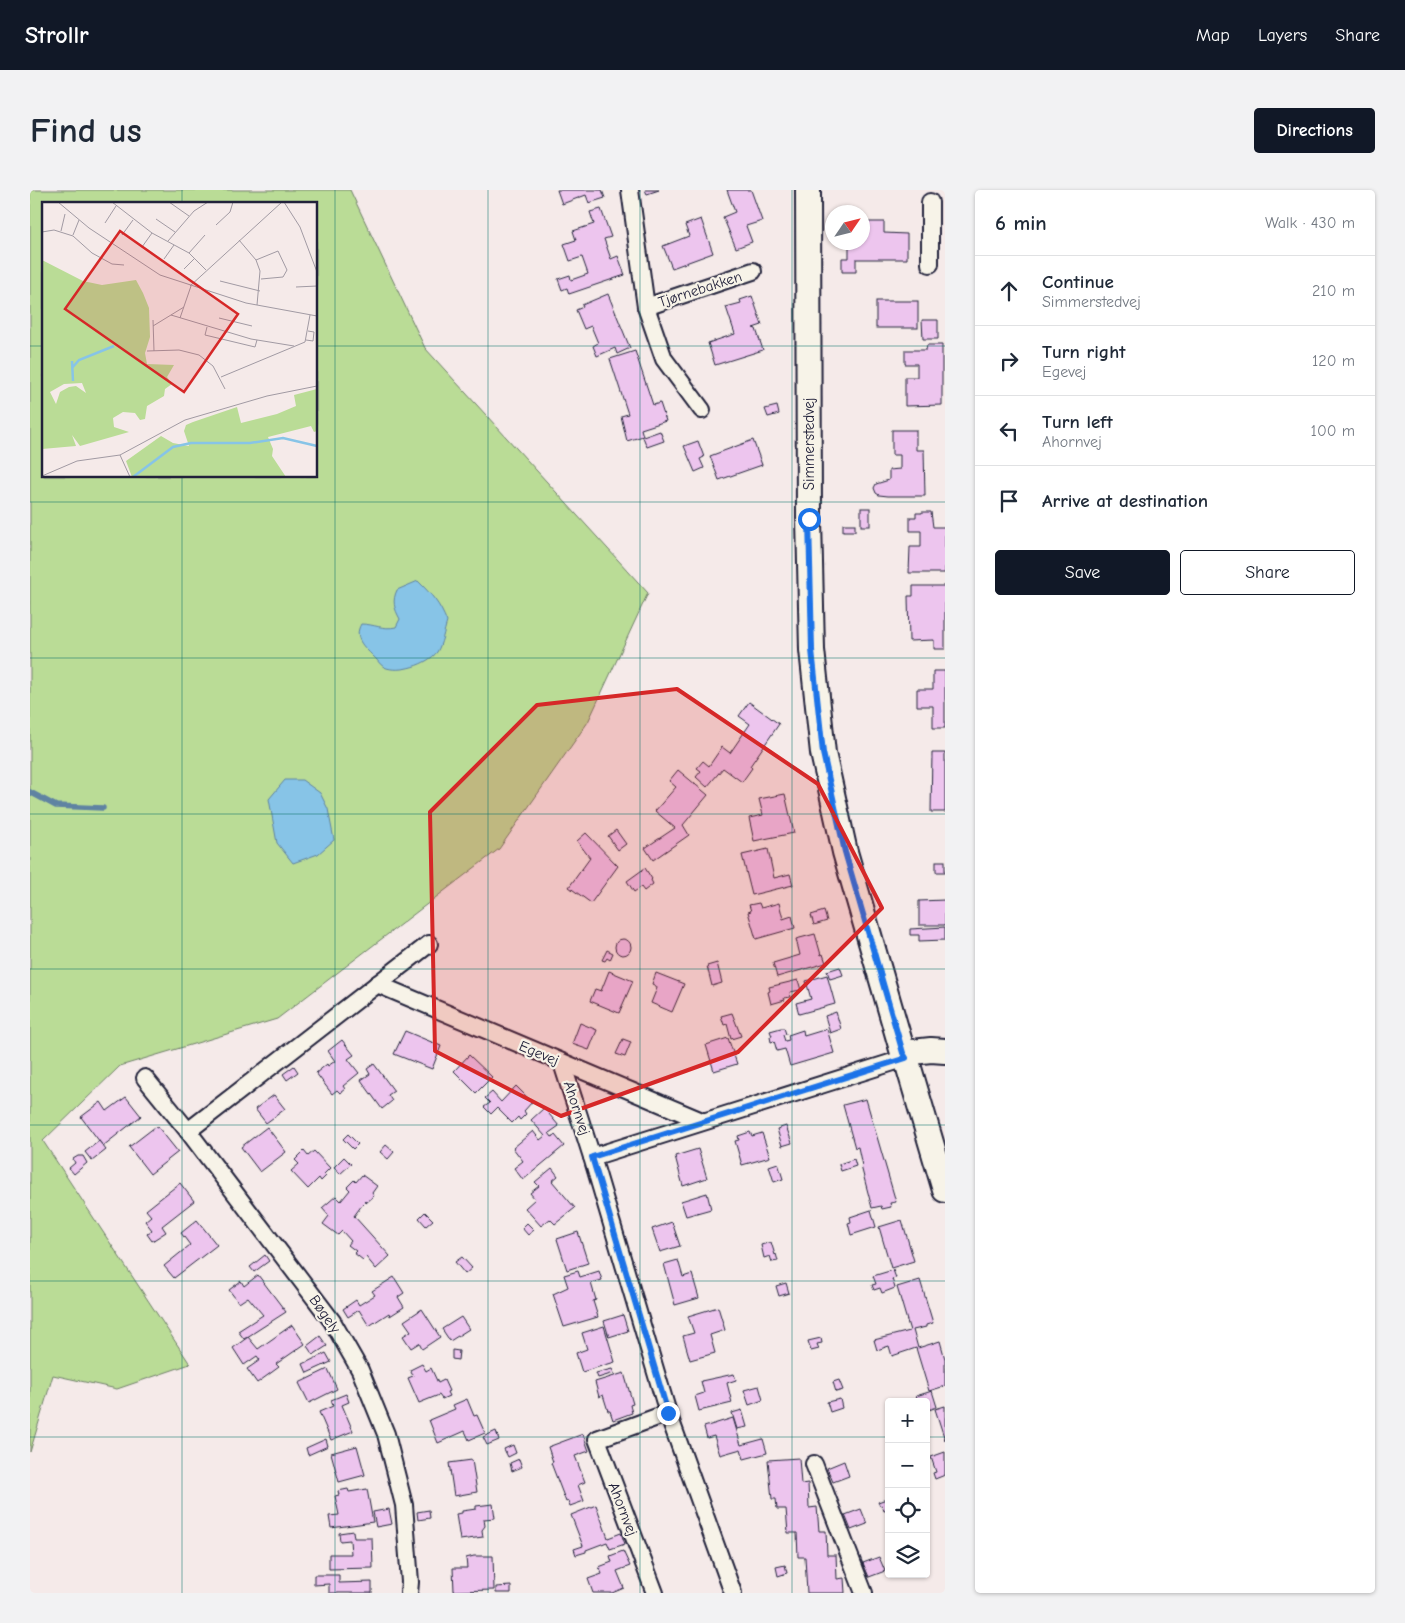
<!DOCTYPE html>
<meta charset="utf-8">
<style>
body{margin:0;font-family:"Comic Neue",sans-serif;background:#f2f2f3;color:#1f2937}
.controls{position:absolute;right:15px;bottom:15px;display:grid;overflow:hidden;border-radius:5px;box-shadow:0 1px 4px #0004}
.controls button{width:45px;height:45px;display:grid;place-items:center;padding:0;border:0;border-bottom:1px solid #e0e1e3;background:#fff;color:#1f2937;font:25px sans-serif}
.compass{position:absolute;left:795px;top:15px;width:45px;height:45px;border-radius:50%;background:#fff;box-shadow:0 1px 4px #0004;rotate:55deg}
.stop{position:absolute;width:15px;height:15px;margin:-11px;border:4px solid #1a73e8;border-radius:50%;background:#fff}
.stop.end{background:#1a73e8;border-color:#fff;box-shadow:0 1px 5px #0008}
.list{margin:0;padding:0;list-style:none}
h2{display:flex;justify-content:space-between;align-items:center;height:65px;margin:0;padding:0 20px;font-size:21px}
h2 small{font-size:16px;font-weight:400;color:#747a83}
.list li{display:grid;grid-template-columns:32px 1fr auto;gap:15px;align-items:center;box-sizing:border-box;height:70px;padding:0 20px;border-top:1px solid #e0e1e3}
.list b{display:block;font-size:19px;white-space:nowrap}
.list p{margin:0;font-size:16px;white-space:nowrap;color:#747a83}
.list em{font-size:16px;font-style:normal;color:#747a83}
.actions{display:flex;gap:10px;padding:15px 20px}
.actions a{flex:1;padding:11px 0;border:1px solid #111827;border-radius:5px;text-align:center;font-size:18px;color:#111827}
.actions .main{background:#111827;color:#fff}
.icon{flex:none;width:28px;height:28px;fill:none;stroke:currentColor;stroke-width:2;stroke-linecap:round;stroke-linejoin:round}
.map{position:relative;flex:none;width:915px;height:1403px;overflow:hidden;border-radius:5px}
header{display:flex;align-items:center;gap:30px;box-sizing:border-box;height:70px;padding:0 25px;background:#111827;color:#fff}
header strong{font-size:24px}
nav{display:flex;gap:28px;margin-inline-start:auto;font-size:18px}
.intro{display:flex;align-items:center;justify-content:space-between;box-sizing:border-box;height:120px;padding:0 30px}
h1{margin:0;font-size:35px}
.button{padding:12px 22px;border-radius:5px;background:#111827;color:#fff;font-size:18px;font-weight:700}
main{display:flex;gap:30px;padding:0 30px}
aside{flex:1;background:#fff;border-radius:5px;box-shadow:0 1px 4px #0004}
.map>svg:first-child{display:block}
.green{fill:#badc96;stroke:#6e7f68;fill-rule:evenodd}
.water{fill:#87c4e7;stroke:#5f83a2}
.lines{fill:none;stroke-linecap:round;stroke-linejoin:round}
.stream{stroke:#5f83a2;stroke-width:5.5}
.building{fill:#edc5ee;stroke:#22223b}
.street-casing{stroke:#22223b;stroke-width:20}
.secondary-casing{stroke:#22223b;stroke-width:28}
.street{stroke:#f7f3e8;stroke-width:16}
.secondary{stroke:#f7f3e8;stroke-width:24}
.route{stroke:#1a73e8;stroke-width:6}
.marked{fill:#d62828;fill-opacity:0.2;stroke:#d62828;stroke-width:4;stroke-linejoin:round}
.grid{fill:none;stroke:#0f766e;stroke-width:1;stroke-opacity:0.55}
.labels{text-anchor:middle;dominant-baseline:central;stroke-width:4.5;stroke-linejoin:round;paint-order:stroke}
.street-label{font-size:15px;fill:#22223b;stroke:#f7f3e8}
.inset-river{fill:none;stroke:#87c4e7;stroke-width:2.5}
.inset-road{fill:none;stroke:#a19aa3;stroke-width:1}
.view{fill:#d62828;fill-opacity:0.15;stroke:#d62828;stroke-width:2.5}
.inset-edge{fill:none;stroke:#22223b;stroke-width:2.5}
</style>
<header>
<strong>Strollr</strong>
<nav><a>Map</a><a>Layers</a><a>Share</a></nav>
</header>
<div class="intro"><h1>Find us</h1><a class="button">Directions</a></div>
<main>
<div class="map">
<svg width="915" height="1403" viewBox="0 0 915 1403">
<rect width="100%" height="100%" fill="#f5eae9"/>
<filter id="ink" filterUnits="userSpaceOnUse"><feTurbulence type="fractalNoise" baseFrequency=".02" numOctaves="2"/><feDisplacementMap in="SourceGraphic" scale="10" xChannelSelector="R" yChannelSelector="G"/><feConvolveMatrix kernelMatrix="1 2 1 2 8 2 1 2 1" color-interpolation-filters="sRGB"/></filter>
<g filter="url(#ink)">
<path class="green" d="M 0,0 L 320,0 L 395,158 L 618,403 L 558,532 L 469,659 L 247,829 L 90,876 L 13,951 L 160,1174 L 87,1199 L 23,1185 L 0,1262 ZM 14,14 L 286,14 L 286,286 L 14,286 Z"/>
<g class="water">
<path d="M 388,391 C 402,405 410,414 417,432 C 414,441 412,454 407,462 C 398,474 369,484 354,477 C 350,475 347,469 343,466 C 334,457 323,448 331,434 C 344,434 353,440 366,437 L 370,429 C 364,418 362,411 367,400 Z"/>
<polygon points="255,590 272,590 290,603 298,619 304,650 288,664 263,673 247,653 239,609"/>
</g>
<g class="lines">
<polyline class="stream" points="0,602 26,616 73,618"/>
</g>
<g class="building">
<polygon points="527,0 572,0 575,8 559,13 556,5 532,14"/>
<polygon points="615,0 629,0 617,4"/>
<polygon points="697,0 721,0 732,31 716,36 722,52 706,58 693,27 705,22"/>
<polygon points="571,19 581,47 574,49 581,69 588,66 595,85 539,104 537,98 532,100 528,89 540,85 541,90 558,84 552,67 540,71 534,54 546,50 543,41 564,34 560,22"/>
<polygon points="671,29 683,63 642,78 633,56 659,46 655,35"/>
<polygon points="834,32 854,32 854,43 877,44 877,69 826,69 826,82 812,82 812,68 819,68 819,52 832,52"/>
<polygon points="578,104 600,158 587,164 585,158 567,166 563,156 568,153 561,136 554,139 546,120 553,117 552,115"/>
<polygon points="722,106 732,135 723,138 726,139 733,160 685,175 678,153 705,144 696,117 711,113 710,110"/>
<rect x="846" y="111" width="42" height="27"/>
<polygon points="892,130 908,130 908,149 893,149"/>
<polygon points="897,155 912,155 912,215 875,216 875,187 887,187 887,174 875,174 875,160 896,160"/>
<polygon points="605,161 623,215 630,213 636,231 611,239 613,246 597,251 591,226 598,224 580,169"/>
<polygon points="747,216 749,224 738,227 735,219"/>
<polygon points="862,240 886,240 886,260 894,260 895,306 858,306 849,305 846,303 844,298 846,294 859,290 859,280 870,279 870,265 862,265"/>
<polygon points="630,241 634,251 617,257 613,247"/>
<polygon points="723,250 732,275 689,290 680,266"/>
<polygon points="668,251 674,267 670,269 674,278 665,282 654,256"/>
<rect x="831" y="318" width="9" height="18"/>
<polygon points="892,322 901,322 903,337 915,337 915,383 879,383 880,357 891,357 891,341 880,341 880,327 886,327 886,323 892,323"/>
<rect x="813" y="334" width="12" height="7"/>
<polygon points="883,396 915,396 915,459 904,459 904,450 879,451 878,406 883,406"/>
<polygon points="903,481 915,481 915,538 903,538 903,516 887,516 887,499 903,499"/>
<polygon points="719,512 749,534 720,576 722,578 712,592 693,578 677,597 666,587 671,581 667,578 673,571 679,576 692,557 700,563 720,534 709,526"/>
<polygon points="902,563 915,563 915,622 901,622"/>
<polygon points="648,580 678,605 653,635 659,645 623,670 615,658 645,638 625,621 646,597 639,591"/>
<polygon points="755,604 764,643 724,651 719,628 733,625 729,609"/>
<polygon points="586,640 596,654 588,660 578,646"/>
<polygon points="556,643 588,676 561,713 539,697 560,668 547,651"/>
<polygon points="738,659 744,688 760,684 763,695 722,705 712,665"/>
<rect x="906" y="671" width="9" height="11"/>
<polygon points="615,678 622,689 621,690 623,694 614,701 611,697 604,702 597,691"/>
<polygon points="915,710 915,735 889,735 889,711"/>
<polygon points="729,713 731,718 749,713 753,729 762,726 765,738 726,749 718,722 721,721 719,715"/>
<polygon points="794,721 797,731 784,735 781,725"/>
<polygon points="915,737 915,750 889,751 889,745 880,745 880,739"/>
<polygon points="785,744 791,765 793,764 796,773 747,787 743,773 770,765 766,749"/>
<circle cx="593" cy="757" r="8"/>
<polygon points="577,760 583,763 580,770 577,768 575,771 572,770"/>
<polygon points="687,773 692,793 682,796 677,776"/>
<polygon points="810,777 813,785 800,789 797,781"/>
<polygon points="579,781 603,791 589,823 560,811 565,799 571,801"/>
<polygon points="626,783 654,794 642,822 621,813 627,798 626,796 622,794"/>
<polygon points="797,785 805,814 769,824 766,813 781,809 776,791"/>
<polygon points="768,790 771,800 760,802 761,807 754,808 755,810 741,814 738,802 740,801 739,797"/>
<polygon points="806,822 811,839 800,843 795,826"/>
<polygon points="702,823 711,846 701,849 697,834 694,835 691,826"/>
<polygon points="550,833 567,840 559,860 542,854"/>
<polygon points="751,838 754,838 756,844 753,845 755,851 759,850 758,845 773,840 774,846 797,839 804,863 760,876 755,859 747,861 744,851 741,852 740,847 742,846 740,841"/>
<polygon points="375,841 411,856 402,879 364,864"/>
<polygon points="698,848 707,874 684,881 676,855"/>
<polygon points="593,849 601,852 595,867 586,864"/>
<polygon points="312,850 324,865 318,869 329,883 313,896 315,899 310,903 307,900 302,904 286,883 297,874 298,876 305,871 298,861"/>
<polygon points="439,865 462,887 446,903 424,881"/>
<polygon points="344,874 364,901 358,905 362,911 352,919 331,890 340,884 337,879"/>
<polygon points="264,876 268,882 257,890 253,884"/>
<polygon points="486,896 502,912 494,921 496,924 490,930 488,927 482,933 467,918 461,924 454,917 460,913 455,908 462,902 471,912"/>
<polygon points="244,905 255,919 236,933 225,919"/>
<polygon points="96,907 111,926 73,956 51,927 71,912 77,921"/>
<polygon points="836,909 866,1012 860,1013 861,1017 852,1019 851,1016 842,1018 831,976 832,976 828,957 825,958 813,915"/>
<polygon points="514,918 529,936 519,943 522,947 525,945 534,956 493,990 484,978 493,971 483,958 503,941 510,950 515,946 501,930"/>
<polygon points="756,936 762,953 752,956 747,939"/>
<polygon points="125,937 126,938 128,937 148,962 120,984 99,957"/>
<polygon points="237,937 256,962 230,982 211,957"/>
<polygon points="720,942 722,946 732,943 740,967 712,975 705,951 709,950 708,946"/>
<polygon points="318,944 328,954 323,959 313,949"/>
<polygon points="69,951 76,960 62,971 55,962"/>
<polygon points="356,955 364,962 358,969 350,962"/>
<polygon points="668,959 677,988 653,996 645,966"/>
<polygon points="274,961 278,966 284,961 300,978 294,984 296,986 291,991 289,988 278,999 261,981 269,974 265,970"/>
<polygon points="48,966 53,966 57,973 44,984 39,978 45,973 43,969"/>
<polygon points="314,967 321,974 310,984 304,977"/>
<polygon points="824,969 826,976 811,981 809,974"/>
<polygon points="748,973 753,989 744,992 739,976"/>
<polygon points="522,978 528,986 522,991 545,1018 525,1034 520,1029 511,1036 495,1018 505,1009 500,1003 509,996 505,992"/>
<polygon points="332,985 347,996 342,1003 344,1006 336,1013 335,1011 324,1026 360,1066 346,1079 336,1067 333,1070 324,1063 326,1061 318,1055 321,1051 312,1041 308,1045 293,1034 299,1026 292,1018 306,1006 311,1011 320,1000 317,997 324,990 326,992"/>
<polygon points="150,993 164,1011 132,1036 136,1042 122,1051 117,1044 122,1040 115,1031 121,1026 116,1020"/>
<polygon points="677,1003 681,1019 656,1026 651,1011"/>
<polygon points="841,1020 846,1037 821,1045 818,1033 821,1032 820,1027"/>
<polygon points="395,1022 403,1030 396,1036 389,1028"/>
<polygon points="167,1030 187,1055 144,1088 134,1076 160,1055 151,1043"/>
<polygon points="872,1030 884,1071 861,1078 849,1037"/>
<polygon points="642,1032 650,1056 630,1062 622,1039"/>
<polygon points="497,1033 504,1040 498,1045 492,1038"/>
<polygon points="548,1042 558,1073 537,1080 527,1049"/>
<polygon points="741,1052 745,1065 746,1064 748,1071 742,1072 740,1066 734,1068 731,1055"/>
<polygon points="235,1065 239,1071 224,1082 220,1077"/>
<polygon points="432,1067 442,1078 435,1084 425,1072"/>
<polygon points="648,1070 653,1087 662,1084 669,1108 645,1115 634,1074"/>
<polygon points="863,1080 866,1088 862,1089 865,1098 852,1103 850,1098 844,1100 842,1095 846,1094 843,1086"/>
<polygon points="548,1081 550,1087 569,1081 572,1090 561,1093 566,1110 563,1111 568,1127 534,1137 523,1104 538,1097 534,1085"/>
<polygon points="228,1085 256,1122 214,1149 208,1141 233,1125 218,1107 209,1113 199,1100 211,1091 214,1096"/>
<polygon points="364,1087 374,1103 368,1107 374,1117 360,1126 359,1123 339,1136 329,1120 318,1127 313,1119 326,1110 329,1115 345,1105 342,1101"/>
<polygon points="890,1090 903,1133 896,1135 896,1137 883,1140 888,1158 910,1151 915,1169 915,1196 899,1201 886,1158 862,1166 859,1156 847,1160 844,1150 880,1141 867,1097"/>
<polygon points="756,1093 759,1103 749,1106 746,1096"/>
<polygon points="688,1117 695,1140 680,1145 685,1163 660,1170 653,1146 664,1143 658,1126"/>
<polygon points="392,1119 410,1147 392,1159 389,1153 381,1158 373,1146 381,1141 374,1131"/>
<polygon points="593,1125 598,1141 579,1147 574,1131"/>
<polygon points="431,1127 439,1139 420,1151 412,1139"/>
<polygon points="262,1135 275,1154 246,1174 249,1177 227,1193 217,1179 230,1170 227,1166 214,1175 203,1158 218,1147 228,1159"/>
<polygon points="574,1136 585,1172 552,1182 546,1163 557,1159 552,1143"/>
<polygon points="290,1146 297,1156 283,1165 277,1156"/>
<polygon points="791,1148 792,1153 787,1154 789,1159 781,1161 778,1151"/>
<polygon points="422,1160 429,1161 428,1170 422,1169"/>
<polygon points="296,1163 301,1172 277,1183 273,1174"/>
<polygon points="392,1174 396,1181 401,1178 408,1193 414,1190 419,1201 417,1202 419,1206 412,1209 409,1205 389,1213 378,1188 383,1186 380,1180"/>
<polygon points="298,1179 307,1199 279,1213 269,1193"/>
<polygon points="582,1179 584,1183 568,1188 566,1183"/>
<polygon points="594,1183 603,1214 600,1215 602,1223 583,1230 580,1221 578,1221 573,1205 569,1207 565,1192"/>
<polygon points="704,1184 706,1190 697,1193 702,1213 669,1221 665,1206 674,1203 671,1191"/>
<polygon points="809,1190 813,1200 806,1202 803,1192"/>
<polygon points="729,1196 733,1210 719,1215 714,1200"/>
<polygon points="902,1201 907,1217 896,1221 896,1212 888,1212 886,1206"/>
<polygon points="316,1204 319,1212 312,1215 323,1241 301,1250 289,1222 303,1216 301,1210"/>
<polygon points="437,1209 444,1226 447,1225 455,1243 439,1250 435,1241 408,1253 399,1230 425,1219 423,1215"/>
<polygon points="810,1209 812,1218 800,1222 797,1212"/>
<polygon points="915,1216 915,1250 905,1219"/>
<polygon points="712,1220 717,1237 707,1239 702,1223"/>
<polygon points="703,1228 711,1255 733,1249 737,1263 714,1269 711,1259 690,1265 684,1246 677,1248 674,1237"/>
<polygon points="466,1241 469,1250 457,1255 453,1247"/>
<polygon points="553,1244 559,1261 545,1266 555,1292 548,1295 554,1311 540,1316 538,1311 536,1312 521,1273 523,1272 518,1257"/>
<polygon points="296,1249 298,1256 278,1265 276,1258"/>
<polygon points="483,1255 486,1263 478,1267 474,1259"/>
<polygon points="327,1256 335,1285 309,1292 301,1263"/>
<polygon points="915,1262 915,1285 905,1289 903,1283 906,1282 901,1267"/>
<polygon points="769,1268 771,1294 778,1293 779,1318 787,1317 789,1341 796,1341 797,1365 806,1365 807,1389 814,1388 815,1403 777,1403 775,1367 768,1367 767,1343 758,1343 756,1319 747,1319 746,1309 742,1309 738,1270"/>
<polygon points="489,1269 492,1277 482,1281 480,1273"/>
<polygon points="442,1270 447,1302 424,1306 419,1273"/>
<polygon points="814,1271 819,1286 803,1292 797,1278"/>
<polygon points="318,1299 319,1302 337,1299 343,1332 301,1338 299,1326 309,1325 305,1306 309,1305 308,1301"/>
<polygon points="859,1308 859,1320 854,1321 852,1315 850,1316 848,1312"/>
<polygon points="463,1314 465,1328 454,1329 455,1336 452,1340 453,1347 430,1350 426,1324 432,1323 432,1321 446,1319 446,1316"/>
<polygon points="566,1315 578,1348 591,1343 595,1354 580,1359 577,1352 556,1360 556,1362 546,1365 544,1359 553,1356 541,1325"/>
<polygon points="359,1319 362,1334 346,1337 343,1322"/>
<polygon points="831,1319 837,1334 821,1340 815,1325"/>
<polygon points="399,1320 400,1328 388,1330 387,1322"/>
<polygon points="323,1341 324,1348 342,1348 343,1378 299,1379 299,1364 321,1364 320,1350 310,1351 309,1343"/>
<polygon points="593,1361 600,1376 587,1381 594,1398 582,1403 563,1403 558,1389 572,1384 569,1377 582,1372 580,1366"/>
<polygon points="444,1366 463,1366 464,1400 424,1401 423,1378 437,1378 436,1368"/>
<polygon points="849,1367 855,1381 839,1387 833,1373"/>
<polygon points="755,1375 757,1383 748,1386 746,1377"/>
<polygon points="284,1385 309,1385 309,1393 342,1392 342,1403 299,1403 299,1394 284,1395"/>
<polygon points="481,1396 481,1403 466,1403 466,1397"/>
</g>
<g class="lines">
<g class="street-casing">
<g id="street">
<polyline points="600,0 616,117 634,169 672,220"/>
<polyline points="900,12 900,74"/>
<polyline points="616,117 723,81"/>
<polyline points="347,794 672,931"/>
<polyline points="532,873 562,967 638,1223 703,1403"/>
<polyline points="115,888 158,941 302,1131 330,1180 356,1244 374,1315 380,1392 379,1403"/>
<polyline points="158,941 399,754"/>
<polyline points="562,967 876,868"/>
<polyline points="784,1274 834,1403"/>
<polyline points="625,1403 567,1249 638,1223"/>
</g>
</g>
<g class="secondary-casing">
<g id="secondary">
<polyline points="778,0 779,329 782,460 793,563 815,662 873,863 876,868 915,1000"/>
<polyline points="873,863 901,860 915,861"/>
</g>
</g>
<use href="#street" class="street"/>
<use href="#secondary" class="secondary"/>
</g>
</g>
<g class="lines" filter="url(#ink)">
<polyline class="route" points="638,1223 562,967 876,868 873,863 815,662 793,563 782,460 779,329"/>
</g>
<path class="marked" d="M 647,499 L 788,594 L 852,718 L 708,862 L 531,926 L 405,861 L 400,622 L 507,515 Z"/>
<path class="grid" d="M 152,0 L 152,14M 305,0 L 305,1403M 458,0 L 458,1403M 610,0 L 610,1403M 762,0 L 762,1403M 0,156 L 14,156M 286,156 L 915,156M 152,286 L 152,1403M 0,312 L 915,312M 0,468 L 915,468M 0,624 L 915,624M 0,779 L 915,779M 0,935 L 915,935M 0,1091 L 915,1091M 0,1247 L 859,1247M 896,1247 L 915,1247"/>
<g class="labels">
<g class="street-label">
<text transform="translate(670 99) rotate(-18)">Tjørnebakken</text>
<text transform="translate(779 254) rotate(-90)">Simmerstedvej</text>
<text transform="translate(509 863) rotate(23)">Egevej</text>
<text transform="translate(547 918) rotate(72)">Ahornvej</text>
<text transform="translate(295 1124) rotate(55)">Bøgely</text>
<text transform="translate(593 1319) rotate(69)">Ahornvej</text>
</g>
</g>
<g transform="translate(12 12)">
<rect width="275" height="275" fill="#f5eae9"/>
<path d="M 0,58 L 41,79 L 60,83 L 94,78 L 101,91 L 107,106 L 108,135 L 103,151 L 105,162 L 132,163 L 125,175 L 130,182 L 123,187 L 122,194 L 105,204 L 103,217 L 98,218 L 93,211 L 81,210 L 71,216 L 72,225 L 87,230 L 38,244 L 30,233 L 34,244 L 0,247 ZM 40,181 L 44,191 L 34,184 L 27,185 L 18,190 L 14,202 L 8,190 L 22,182 ZM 275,187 L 275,229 L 272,230 L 269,224 L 226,235 L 231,247 L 230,254 L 244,275 L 90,275 L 84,259 L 119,234 L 131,241 L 147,244 L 142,229 L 144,223 L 151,220 L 195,205 L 199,221 L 235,212 L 254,204 L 252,193 Z" fill="#badc96" fill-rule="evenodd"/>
<path class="inset-river" d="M 30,159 L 31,179M 30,166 L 37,158 L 72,144M 91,275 L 131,245 L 149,241 L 208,241 L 241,236 L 275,244"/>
<path class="inset-road" d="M 16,0 L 47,26 L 118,73 L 204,101 L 275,114M 70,0 L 110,31 L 147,51 L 164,68M 127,0 L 147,14M 242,0 L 258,25 L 275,70M 114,17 L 133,30M 63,21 L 74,4M 174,23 L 188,10 L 191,0M 19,29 L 23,12M 0,30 L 12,28 L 31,34 L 50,51 L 70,62 L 82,63M 31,33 L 37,18M 80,33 L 91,18M 197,38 L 214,58 L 218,69 L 215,103M 126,39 L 152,9 L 166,0M 100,45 L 110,31M 147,51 L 163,33M 122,57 L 132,43M 214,58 L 236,49 L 245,68 L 241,75 L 219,77M 142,67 L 153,56M 178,79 L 218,89M 148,84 L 240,0M 254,85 L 275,84M 129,113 L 209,137 L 252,144M 138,116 L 149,84M 177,116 L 210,124M 111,118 L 112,149M 111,124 L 142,105M 165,125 L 163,133 L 213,145 L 215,138M 264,138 L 271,139 L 272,130 L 266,129M 105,149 L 137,148 L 157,153 L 171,164 L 183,187M 179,175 L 263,140 L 268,113M 78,253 L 88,275M 0,274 L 35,259 L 78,253 L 143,218 L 225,194 L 275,184"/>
<path class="view" d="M 78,29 L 196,112 L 142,190 L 23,107 Z"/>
<rect width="275" height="275" class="inset-edge"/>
</g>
</svg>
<div class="controls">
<button>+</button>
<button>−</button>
<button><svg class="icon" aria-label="locate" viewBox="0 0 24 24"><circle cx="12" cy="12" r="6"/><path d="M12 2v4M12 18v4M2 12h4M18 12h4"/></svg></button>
<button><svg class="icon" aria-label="layers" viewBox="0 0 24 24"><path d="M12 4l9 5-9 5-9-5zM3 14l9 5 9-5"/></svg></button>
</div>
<svg class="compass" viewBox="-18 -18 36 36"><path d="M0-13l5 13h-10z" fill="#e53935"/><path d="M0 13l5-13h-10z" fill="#747a83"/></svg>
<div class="stop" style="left:779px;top:329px"></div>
<div class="stop end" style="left:638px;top:1223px"></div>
</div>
<aside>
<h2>6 min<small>Walk · 430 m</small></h2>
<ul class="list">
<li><svg class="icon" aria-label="ahead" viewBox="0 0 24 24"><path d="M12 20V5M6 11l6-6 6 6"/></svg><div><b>Continue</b><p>Simmerstedvej</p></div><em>210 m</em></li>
<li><svg class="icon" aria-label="right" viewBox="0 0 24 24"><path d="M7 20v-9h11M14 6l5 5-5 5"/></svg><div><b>Turn right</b><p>Egevej</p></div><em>120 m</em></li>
<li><svg class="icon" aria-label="left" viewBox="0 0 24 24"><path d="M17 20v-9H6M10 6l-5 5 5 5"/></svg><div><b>Turn left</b><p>Ahornvej</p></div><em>100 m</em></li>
<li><svg class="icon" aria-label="arrive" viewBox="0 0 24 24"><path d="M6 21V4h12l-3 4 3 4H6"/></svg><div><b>Arrive at destination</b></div></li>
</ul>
<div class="actions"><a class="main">Save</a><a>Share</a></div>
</aside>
</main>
